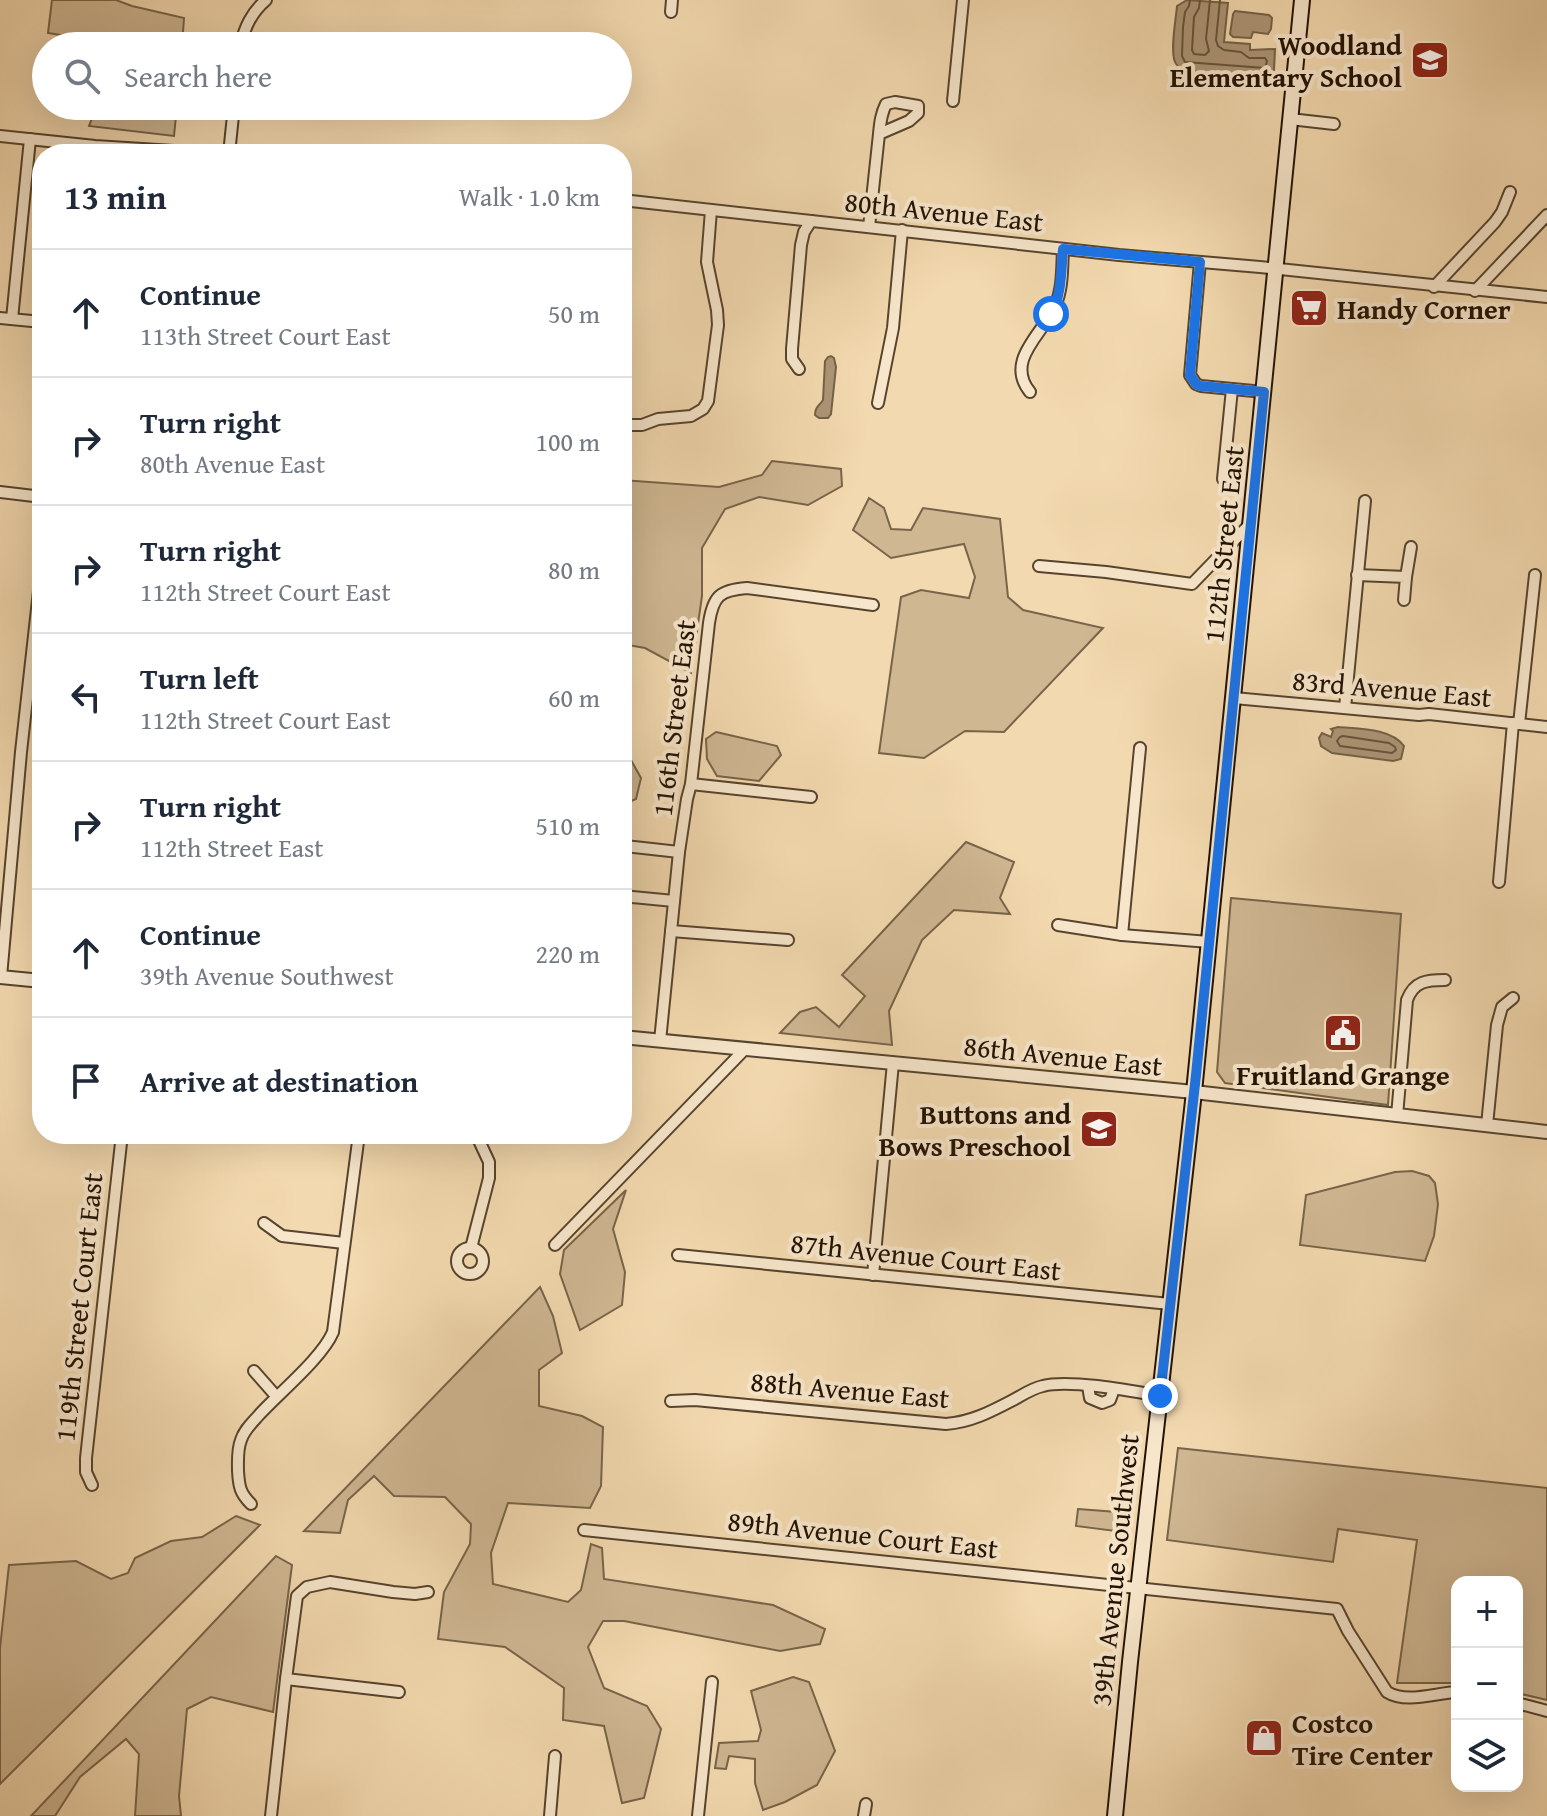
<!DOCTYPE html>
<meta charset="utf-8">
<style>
body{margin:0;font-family:"Gentium Book Plus",serif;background:#f6f6f7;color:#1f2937}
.controls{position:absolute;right:24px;bottom:24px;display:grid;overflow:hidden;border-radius:16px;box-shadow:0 8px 32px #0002}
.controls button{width:72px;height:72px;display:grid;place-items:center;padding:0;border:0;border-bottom:2px solid #e0e1e3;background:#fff;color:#1f2937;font:40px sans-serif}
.stop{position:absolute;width:24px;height:24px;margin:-18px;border:6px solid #1a73e8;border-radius:50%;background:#fff}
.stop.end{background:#1a73e8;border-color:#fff;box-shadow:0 2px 8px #0008}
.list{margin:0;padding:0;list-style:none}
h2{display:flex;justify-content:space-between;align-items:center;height:104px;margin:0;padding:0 32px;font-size:34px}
h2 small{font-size:26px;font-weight:400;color:#747a83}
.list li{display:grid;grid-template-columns:52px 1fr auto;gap:24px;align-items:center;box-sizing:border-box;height:128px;padding:0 32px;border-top:2px solid #e0e1e3}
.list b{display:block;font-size:30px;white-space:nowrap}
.list p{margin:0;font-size:26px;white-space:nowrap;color:#747a83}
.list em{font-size:26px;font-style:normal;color:#747a83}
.icon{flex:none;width:44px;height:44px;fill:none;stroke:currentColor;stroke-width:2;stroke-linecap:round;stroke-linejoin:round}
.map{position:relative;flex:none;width:1547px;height:1816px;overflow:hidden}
.search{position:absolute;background:#fff;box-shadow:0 8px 32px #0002;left:32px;top:32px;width:600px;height:88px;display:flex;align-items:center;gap:20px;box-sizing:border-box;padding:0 28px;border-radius:44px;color:#747a83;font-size:30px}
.panel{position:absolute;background:#fff;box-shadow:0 8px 32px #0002;left:32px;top:144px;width:600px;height:1000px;border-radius:32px}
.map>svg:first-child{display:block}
.green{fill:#cfb792;stroke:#78644a;stroke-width:2}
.water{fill:#ac9575;stroke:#756147;stroke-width:2}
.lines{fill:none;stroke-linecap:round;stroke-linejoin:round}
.shore{stroke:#67543c;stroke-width:2}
.minor-casing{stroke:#56442e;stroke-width:14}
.tertiary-casing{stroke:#56442e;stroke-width:16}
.secondary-casing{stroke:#221203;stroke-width:18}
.minor{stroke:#f7e6cb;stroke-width:10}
.tertiary{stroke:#f7e6cb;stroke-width:12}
.secondary{stroke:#f7e6cb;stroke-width:14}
.route{stroke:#1a73e8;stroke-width:10}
.labels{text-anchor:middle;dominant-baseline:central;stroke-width:8;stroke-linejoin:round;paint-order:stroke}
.poi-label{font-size:28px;font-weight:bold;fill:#221203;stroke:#f7e6cb;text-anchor:end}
.street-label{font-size:28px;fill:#221203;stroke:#f7e6cb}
</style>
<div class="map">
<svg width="1547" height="1816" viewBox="0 0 1547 1816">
<rect width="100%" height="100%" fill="#f3d9af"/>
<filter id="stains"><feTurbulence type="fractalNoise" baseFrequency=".0025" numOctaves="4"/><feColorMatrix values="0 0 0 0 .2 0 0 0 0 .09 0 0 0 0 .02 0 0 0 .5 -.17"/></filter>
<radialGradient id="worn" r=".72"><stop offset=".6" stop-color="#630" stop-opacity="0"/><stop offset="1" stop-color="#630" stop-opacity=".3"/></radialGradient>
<g class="green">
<polygon points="52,0 116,0 132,6 184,18 182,46 102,46 84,39 48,33"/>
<polygon points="97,106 177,106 174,136 89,126"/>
<polygon points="772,461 841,469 842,486 808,505 759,497 725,509 702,548 702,596 691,673 645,648 622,644 622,480 719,487 762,475"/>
<polygon points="869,498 884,508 891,529 911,530 923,508 1000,519 1008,597 1023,610 1103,628 1004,732 965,731 924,758 879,753 901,597 921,590 969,598 975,577 964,544 891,558 853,530"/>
<polygon points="716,732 777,746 781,755 759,781 717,776 707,759 706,739"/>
<polygon points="622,744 641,778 636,799 622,805"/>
<polygon points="966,842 1014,862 1000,898 1010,914 954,910 922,940 889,1011 892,1045 780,1033 800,1012 816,1007 839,1027 865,996 842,975"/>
<polygon points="1231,898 1401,914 1388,1105 1225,1083 1217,1072"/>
<polygon points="1412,1171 1429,1176 1435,1183 1438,1204 1434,1236 1425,1261 1300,1245 1306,1195 1395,1172"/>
<polygon points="626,1190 613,1229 625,1272 622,1305 580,1330 560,1274 564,1250"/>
<polygon points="540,1287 553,1316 562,1353 539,1370 539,1406 582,1416 603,1427 601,1486 590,1508 508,1503 491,1553 493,1584 568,1602 581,1590 591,1544 602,1548 604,1579 773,1605 825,1629 820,1644 780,1651 624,1621 603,1621 588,1647 604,1688 647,1706 661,1729 644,1798 622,1803 604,1726 563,1720 564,1688 505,1647 438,1639 444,1592 470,1544 471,1524 445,1497 394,1496 374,1476 348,1500 340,1533 304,1531"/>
<polygon points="1178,1448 1547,1488 1547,1700 1517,1693 1517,1582 1457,1582 1457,1683 1397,1683 1417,1540 1338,1529 1333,1562 1167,1540"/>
<polygon points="1078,1509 1117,1512 1115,1531 1076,1526"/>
<polygon points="236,1516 260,1525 0,1784 0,1648 9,1565 76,1561 111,1579 128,1573 135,1558 171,1541 202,1537"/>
<polygon points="276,1556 292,1565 273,1712 211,1697 187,1709 179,1796 181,1816 135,1816 139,1754 126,1739 80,1777 55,1816 31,1816"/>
<polygon points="793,1677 809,1682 835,1751 817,1785 785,1802 763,1810 755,1783 755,1759 729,1756 726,1769 715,1768 719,1743 758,1741 761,1730 751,1691"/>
</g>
<g class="water">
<path d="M 1187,0 L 1228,3 L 1224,42 L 1250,44 L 1250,50 L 1275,49 L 1274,70 L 1268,77 L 1185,71 C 1180,68 1177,67 1175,62 C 1170,50 1176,19 1177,6 Z"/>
<polygon points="1235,11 1269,15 1272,18 1271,29 1268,34 1253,32 1251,38 1233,37 1230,34 1233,14"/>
<path d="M 831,356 L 834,358 L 836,367 L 831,414 L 828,418 L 819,418 L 815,415 C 815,407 819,406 823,400 L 825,361 L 828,357 Z"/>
<path d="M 1338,727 C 1359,729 1391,728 1404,746 L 1401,759 L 1393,761 L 1332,753 L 1321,746 L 1319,738 L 1322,733 L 1331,737 L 1333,731 L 1331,729 Z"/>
</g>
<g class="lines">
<g class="shore">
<polyline points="1190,0 1189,6 1185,12 1183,27 1182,56 1185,62 1265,68 1267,61 1265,58 1249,58 1241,52 1224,50 1218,46 1216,40 1220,0"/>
<polyline points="1200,0 1199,8 1194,17 1192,50 1194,54 1205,55 1209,51 1206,39 1210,0"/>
<polygon points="1343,736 1389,743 1395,747 1396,750 1392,753 1340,746 1337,741 1340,737"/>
</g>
<g class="minor-casing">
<g id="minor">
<polyline points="671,12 672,0"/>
<path d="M 240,46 C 245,27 251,13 266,0"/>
<polyline points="953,101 963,0"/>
<polyline points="1290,119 1334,124"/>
<polyline points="0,136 95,146 221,154"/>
<polyline points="229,154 234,106"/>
<polyline points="622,200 1119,255 1260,267 1547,297"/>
<path d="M 869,227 L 879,134 C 880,123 881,114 886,104 L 895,102 L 918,106 L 918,113 L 909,121 L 879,134"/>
<polyline points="1200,262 1190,375 1196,384 1201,386 1264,392"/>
<polyline points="1434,287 1495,222 1502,212 1510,192"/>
<polyline points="1475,291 1547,215"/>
<polyline points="0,318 42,322"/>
<polyline points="12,319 30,139"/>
<polyline points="799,369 792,359 792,349 801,245 804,232 811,221"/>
<path d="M 1030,392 C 1004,360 1044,333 1055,306 C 1063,289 1062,267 1063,249"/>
<polyline points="878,403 893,328 902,230"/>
<polyline points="622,425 642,425 658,419 691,416 703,409 708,401 718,325 717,310 707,262 711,210"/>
<polyline points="1223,479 1232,389"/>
<polyline points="0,492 34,496 42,501"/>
<polyline points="1039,566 1106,572 1192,584 1250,524"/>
<polyline points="1357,575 1406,577 1404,600"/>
<polyline points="1406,577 1411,547"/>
<polyline points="1234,698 1419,715 1429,714 1547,727"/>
<polyline points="1345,708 1365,501"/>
<polyline points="1519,724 1535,575"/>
<polyline points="691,784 811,797"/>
<polyline points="625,846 679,852"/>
<polyline points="1499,882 1513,723"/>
<polyline points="622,896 674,901"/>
<polyline points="1058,925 1122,935 1209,942"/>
<polyline points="671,931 788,940"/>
<polyline points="1122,935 1140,748"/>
<polyline points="1,977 21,752 42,564"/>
<path d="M 660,1041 L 679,852 L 687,799 L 691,784 L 709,623 C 713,596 720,590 747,588 L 873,605"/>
<path d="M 1397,1116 L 1407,1000 C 1414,981 1427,980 1445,980"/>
<polyline points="1487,1125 1497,1025 1502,1007 1513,998"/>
<polyline points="264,1223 282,1236 344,1243"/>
<polyline points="555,1245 745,1049"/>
<polyline points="471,1248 489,1178 489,1162 476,1134"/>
<circle cx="470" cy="1261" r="13"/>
<polyline points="678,1255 1170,1304"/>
<polyline points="873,1275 893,1063"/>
<polyline points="254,1371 276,1396"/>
<polyline points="1088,1386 1090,1398 1102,1403 1110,1400 1114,1389"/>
<path d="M 671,1401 L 695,1400 L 946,1424 C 972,1422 992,1411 1015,1399 C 1024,1394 1033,1388 1043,1386 C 1069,1379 1132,1391 1160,1396"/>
<polyline points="92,1485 86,1472 86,1458 122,1134"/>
<path d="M 251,1504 C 240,1493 239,1487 238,1471 C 238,1461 237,1450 241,1440 C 244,1430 252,1423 259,1415 C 279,1393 322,1358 333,1332 L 359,1134"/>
<path d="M 584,1530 L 1337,1609 L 1348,1631 L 1387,1692 C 1406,1704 1435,1693 1457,1692"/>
<polyline points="286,1679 399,1692"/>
<polyline points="1517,1703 1547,1711"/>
<polyline points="271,1816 286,1679 297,1596 307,1587 330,1582 393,1592 415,1594 428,1592"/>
<polyline points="550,1816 555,1756"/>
<polyline points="698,1816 712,1682"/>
<polyline points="864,1816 866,1804"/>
</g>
</g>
<g class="tertiary-casing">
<g id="tertiary">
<polyline points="0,977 42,981"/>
<polyline points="622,1037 1194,1092 1547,1132"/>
</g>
</g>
<g class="secondary-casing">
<polyline id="secondary" points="1115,1816 1130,1662 1194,1092 1302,0"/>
</g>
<use href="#minor" class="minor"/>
<use href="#tertiary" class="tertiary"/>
<use href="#secondary" class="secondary"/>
</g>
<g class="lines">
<path class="route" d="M 1051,314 C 1062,295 1061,270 1063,249 L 1200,262 L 1190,375 L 1196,384 L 1201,386 L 1264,392 L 1196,1075 L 1160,1396"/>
</g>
<defs>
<g id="school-square" transform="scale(2)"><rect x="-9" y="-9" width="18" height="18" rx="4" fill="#8f2418" stroke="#f7e6cb"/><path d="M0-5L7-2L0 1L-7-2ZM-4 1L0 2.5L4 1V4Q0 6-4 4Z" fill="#fff"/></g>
<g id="supermarket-square" transform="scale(2)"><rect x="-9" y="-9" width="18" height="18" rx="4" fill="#8f2418" stroke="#f7e6cb"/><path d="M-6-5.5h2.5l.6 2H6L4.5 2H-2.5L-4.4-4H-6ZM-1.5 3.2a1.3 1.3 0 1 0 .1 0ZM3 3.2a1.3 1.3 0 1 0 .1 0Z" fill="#fff"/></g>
<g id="civic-square" transform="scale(2)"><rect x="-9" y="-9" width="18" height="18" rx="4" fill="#8f2418" stroke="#f7e6cb"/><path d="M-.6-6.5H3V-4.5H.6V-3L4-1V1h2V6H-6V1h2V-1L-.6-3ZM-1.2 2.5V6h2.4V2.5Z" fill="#fff"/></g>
<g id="shop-square" transform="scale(2)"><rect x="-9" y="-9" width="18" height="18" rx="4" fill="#8f2418" stroke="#f7e6cb"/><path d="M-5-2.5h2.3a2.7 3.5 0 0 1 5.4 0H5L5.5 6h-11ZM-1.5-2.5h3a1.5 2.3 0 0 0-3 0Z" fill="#fff"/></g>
</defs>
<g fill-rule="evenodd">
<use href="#school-square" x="1430" y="60"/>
<use href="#supermarket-square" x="1309" y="308"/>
<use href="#civic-square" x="1343" y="1033"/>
<use href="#school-square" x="1099" y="1129"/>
<use href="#shop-square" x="1264" y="1738"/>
</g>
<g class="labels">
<g class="poi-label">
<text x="1402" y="44">Woodland<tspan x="1402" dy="32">Elementary School</tspan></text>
<text x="1337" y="308" text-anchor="start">Handy Corner</text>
<text x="1343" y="1074" text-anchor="middle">Fruitland Grange</text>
<text x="1071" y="1113">Buttons and<tspan x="1071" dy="32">Bows Preschool</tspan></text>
<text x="1292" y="1722" text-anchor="start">Costco<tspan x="1292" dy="32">Tire Center</tspan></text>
</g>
<g class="street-label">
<text transform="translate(944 211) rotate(6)">80th Avenue East</text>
<text transform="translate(1223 544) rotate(-84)">112th Street East</text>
<text transform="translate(1392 688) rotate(5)">83rd Avenue East</text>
<text transform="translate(673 718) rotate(-83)">116th Street East</text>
<text transform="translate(1063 1055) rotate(6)">86th Avenue East</text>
<text transform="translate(926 1256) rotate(6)">87th Avenue Court East</text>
<text transform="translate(78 1307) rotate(-84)">119th Street Court East</text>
<text transform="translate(850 1389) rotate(5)">88th Avenue East</text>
<text transform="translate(863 1534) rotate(6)">89th Avenue Court East</text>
<text transform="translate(1114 1570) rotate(-84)">39th Avenue Southwest</text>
</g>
</g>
<rect width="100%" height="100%" filter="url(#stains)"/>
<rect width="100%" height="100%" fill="url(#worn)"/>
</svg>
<div class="controls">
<button>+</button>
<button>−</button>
<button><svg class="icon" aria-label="layers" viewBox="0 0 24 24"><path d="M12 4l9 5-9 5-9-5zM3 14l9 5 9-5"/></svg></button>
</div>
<div class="stop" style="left:1051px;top:314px"></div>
<div class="stop end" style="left:1160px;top:1396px"></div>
<div class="search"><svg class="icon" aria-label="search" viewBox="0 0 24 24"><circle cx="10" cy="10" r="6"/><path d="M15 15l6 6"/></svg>Search here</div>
<section class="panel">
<h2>13 min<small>Walk · 1.0 km</small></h2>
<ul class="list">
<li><svg class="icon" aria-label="ahead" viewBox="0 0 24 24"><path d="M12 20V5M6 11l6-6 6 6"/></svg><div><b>Continue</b><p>113th Street Court East</p></div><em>50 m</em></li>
<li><svg class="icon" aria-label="right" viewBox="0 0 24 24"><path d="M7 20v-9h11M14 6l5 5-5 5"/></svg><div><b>Turn right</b><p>80th Avenue East</p></div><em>100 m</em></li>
<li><svg class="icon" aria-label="right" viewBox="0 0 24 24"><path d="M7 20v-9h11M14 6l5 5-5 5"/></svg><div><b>Turn right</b><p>112th Street Court East</p></div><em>80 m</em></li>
<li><svg class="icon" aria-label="left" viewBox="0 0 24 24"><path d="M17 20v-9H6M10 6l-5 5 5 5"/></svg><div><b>Turn left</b><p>112th Street Court East</p></div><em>60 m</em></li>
<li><svg class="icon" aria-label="right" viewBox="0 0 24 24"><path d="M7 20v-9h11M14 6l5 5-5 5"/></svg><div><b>Turn right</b><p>112th Street East</p></div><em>510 m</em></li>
<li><svg class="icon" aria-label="ahead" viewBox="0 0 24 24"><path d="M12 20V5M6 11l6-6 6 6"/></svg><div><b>Continue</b><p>39th Avenue Southwest</p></div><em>220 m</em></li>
<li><svg class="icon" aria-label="arrive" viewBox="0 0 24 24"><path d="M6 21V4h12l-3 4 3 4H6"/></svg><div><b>Arrive at destination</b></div></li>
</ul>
</section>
</div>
